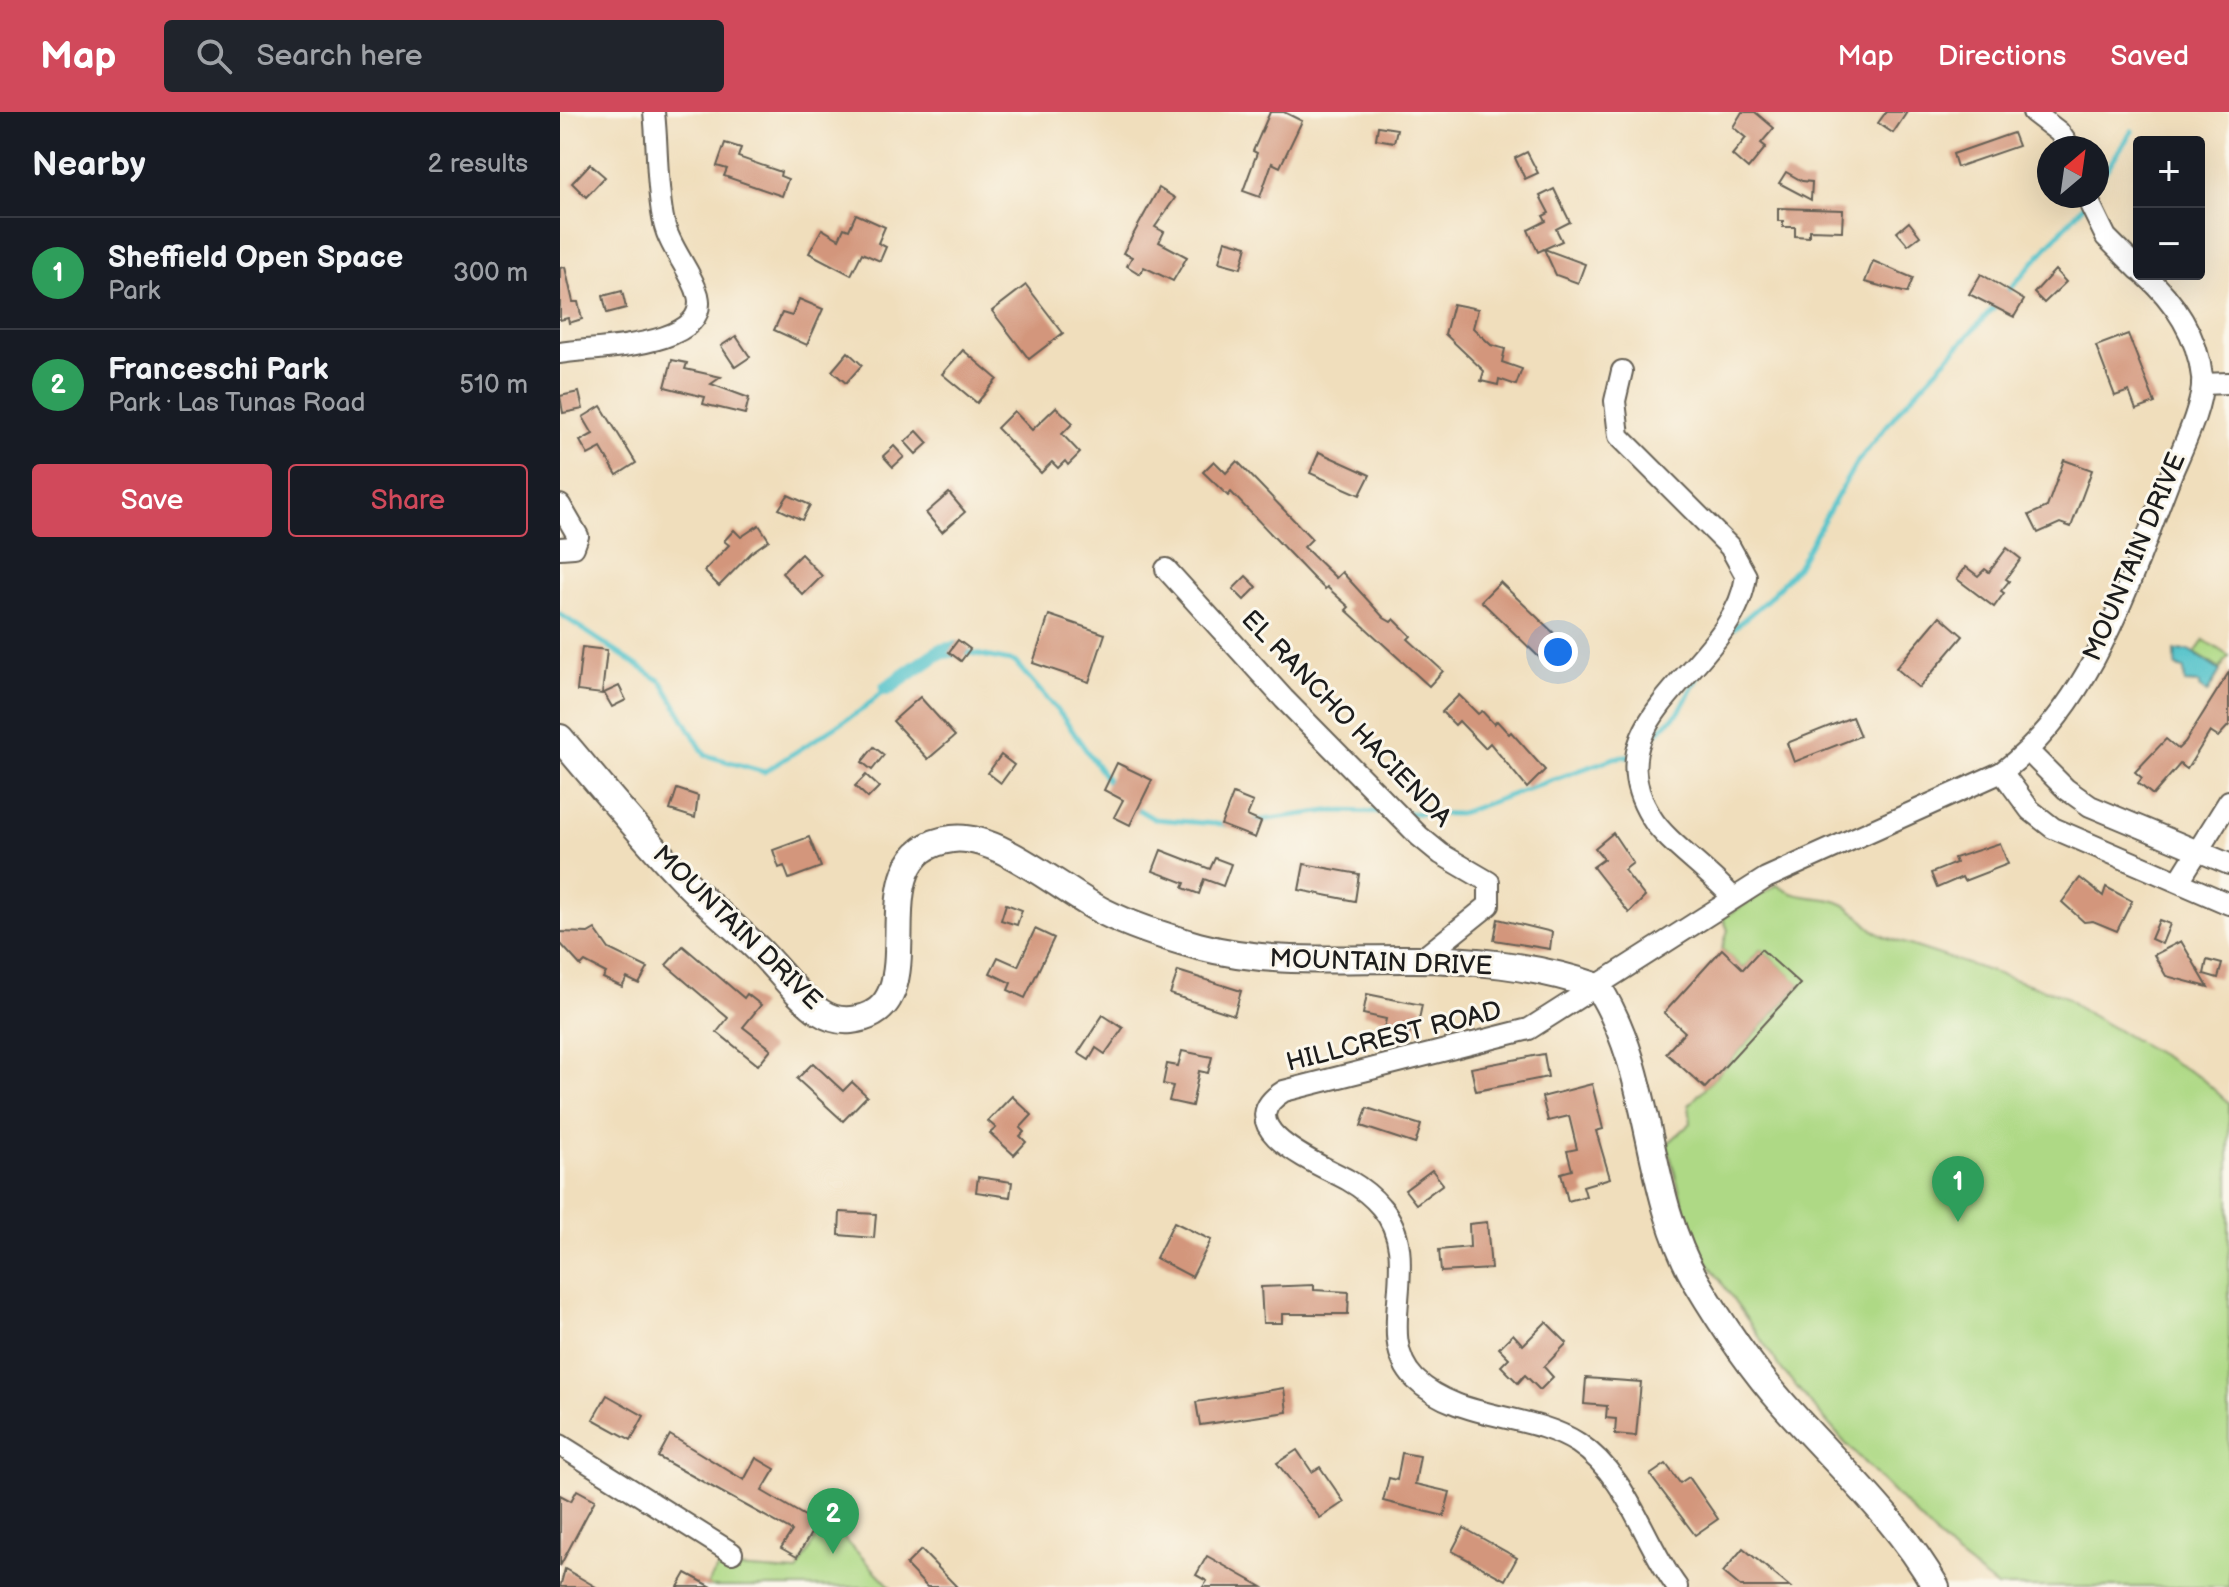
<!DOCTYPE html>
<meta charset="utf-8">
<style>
body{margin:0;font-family:"Balsamiq Sans",sans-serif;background:#20242c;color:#f1f3f6}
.controls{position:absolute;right:24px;top:24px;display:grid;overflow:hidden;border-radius:8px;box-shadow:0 8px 32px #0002}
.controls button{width:72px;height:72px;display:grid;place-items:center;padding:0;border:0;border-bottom:2px solid #363941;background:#171b24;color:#f1f3f6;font:40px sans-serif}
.compass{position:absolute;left:1477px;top:24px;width:72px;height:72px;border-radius:50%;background:#171b24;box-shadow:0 8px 32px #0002;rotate:29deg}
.you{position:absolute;left:998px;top:540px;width:28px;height:28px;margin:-20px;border:6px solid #fff;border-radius:50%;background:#1a73e8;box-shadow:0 0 0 12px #1a73e833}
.badge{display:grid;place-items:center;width:52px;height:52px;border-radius:50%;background:#d1495b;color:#fff;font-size:26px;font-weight:700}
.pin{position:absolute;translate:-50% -66px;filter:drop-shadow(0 2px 4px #0008)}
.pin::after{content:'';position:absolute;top:42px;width:28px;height:24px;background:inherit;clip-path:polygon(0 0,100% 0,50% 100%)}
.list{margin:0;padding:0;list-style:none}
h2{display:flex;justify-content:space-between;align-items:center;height:104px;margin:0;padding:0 32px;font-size:34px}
h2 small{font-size:26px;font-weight:400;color:#9ea1a6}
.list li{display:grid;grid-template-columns:52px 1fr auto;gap:24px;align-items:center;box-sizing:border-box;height:112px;padding:0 32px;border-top:2px solid #363941}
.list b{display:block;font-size:30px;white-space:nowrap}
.list p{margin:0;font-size:26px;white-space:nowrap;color:#9ea1a6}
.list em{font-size:26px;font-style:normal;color:#9ea1a6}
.actions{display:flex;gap:16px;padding:24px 32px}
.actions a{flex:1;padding:18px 0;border:2px solid #d1495b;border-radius:8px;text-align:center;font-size:28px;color:#d1495b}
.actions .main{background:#d1495b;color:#fff}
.icon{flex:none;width:44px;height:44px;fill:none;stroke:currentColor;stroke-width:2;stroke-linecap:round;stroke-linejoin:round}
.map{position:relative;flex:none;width:1669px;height:1475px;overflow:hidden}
header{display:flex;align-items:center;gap:48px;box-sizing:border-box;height:112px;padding:0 40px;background:#d1495b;color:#fff}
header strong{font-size:38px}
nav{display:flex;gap:44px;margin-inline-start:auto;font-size:28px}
.search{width:560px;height:72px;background:#20242c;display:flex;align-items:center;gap:20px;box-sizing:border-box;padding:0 28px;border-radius:8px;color:#9ea1a6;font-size:30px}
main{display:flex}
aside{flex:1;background:#171b24}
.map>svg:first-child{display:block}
.green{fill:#aed985;stroke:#657a50;stroke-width:2}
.water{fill:#55c3ca;stroke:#387073;stroke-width:2}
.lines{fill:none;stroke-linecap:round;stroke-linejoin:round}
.stream{stroke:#55c3ca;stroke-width:5}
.canal{stroke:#55c3ca;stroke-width:16}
.building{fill:#d3967c}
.minor-casing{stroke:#666054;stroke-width:24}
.major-casing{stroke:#666054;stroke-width:30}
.minor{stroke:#fff;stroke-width:20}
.major{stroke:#fff;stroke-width:26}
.labels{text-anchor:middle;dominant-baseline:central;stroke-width:6;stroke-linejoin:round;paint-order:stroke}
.street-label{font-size:26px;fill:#1c1c1c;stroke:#fbf7ec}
</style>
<header>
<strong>Map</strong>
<div class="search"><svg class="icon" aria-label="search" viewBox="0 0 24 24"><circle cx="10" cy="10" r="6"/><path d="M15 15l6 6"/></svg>Search here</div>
<nav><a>Map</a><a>Directions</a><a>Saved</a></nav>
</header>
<main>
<aside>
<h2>Nearby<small>2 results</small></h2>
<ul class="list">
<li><span class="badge" style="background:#2e9e5b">1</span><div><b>Sheffield Open Space</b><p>Park</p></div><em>300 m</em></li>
<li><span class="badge" style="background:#2e9e5b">2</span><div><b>Franceschi Park</b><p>Park · Las Tunas Road</p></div><em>510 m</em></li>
</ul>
<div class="actions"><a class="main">Save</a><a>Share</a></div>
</aside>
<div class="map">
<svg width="1669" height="1475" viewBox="0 0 1669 1475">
<rect width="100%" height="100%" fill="#fbf7ec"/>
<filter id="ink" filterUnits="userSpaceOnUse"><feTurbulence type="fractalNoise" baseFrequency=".0125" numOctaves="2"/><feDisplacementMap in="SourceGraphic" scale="16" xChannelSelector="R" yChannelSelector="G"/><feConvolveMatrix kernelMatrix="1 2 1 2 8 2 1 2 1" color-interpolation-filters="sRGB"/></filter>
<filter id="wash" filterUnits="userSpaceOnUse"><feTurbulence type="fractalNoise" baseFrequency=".006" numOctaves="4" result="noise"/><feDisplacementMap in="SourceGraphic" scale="32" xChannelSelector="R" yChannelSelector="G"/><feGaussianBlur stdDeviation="1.8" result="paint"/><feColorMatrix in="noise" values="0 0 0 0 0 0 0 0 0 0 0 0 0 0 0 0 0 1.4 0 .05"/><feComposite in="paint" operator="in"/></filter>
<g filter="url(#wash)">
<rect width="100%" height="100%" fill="#f0debc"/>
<g class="green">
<polygon points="1644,528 1669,544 1660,557 1635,541"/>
<path d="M 1217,773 C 1242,791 1263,781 1285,793 C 1301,802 1308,818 1325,825 L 1502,883 L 1522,898 L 1641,966 L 1669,991 L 1669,1475 L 1437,1475 L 1392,1440 L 1285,1331 L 1222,1258 L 1133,1129 L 1107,1032 L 1131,1011 L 1129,993 L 1240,873 L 1201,837 L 1183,857 L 1162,837 L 1168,818 L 1163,806 Z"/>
<polygon points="266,1408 331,1475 146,1475 158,1455 237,1460"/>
</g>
<polygon class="water" points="1629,538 1660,559 1647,581 1639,575 1640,572 1625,571 1624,557 1616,555 1615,539"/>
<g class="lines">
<g class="stream">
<polyline points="1537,72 1572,19"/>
<polyline points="1445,183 1523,94"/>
<polyline points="0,502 102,570 145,643 204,660 303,597 327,576"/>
<polyline points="1174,516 1208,487 1237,455 1295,353 1341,296 1439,190"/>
<polyline points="401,539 455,550 502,604 550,672"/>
<polyline points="1091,626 1119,600 1140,561"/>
<polyline points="574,695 594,707 668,713"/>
<polyline points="845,701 898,702 1054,646 1073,643"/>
<polyline points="694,709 768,699 827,700"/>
</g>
<polyline class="canal" points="327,576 379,540 396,537"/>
</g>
<g id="blocks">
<g class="building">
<polygon points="710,0 724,0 742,9 720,55 712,51 700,85 683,79 697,41 693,39"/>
<polygon points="1182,0 1195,0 1214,16 1201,31 1206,35 1188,57 1172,43 1186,26 1173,15"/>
<polygon points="1326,0 1347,0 1333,21 1318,11"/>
<polygon points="818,14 837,17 834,30 816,27"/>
<polygon points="1453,21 1458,34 1397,55 1393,42"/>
<polygon points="165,31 181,36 178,45 221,60 220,64 228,67 222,84 164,64 167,57 157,54"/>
<polygon points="967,40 978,61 965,67 955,46"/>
<polygon points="30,52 45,65 26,85 12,71"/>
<polygon points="1226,60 1242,69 1252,70 1251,88 1219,71"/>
<polygon points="599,76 615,86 595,115 604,120 599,130 627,145 613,169 584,155 580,162 567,154 572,145 563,141"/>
<polygon points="994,77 1010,110 996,117 1002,129 984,137 1025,152 1018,171 996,163 984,137 978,140 968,118 986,109 983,104 989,101 980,84"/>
<polygon points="1218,96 1283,98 1282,119 1249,118 1249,125 1235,124 1235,115 1223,115 1223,109 1218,109"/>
<polygon points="296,102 325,115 318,131 326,135 320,149 302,141 291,163 249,141 262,117 279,127 284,116 289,118"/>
<polygon points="1349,110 1360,124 1348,133 1337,120"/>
<polygon points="665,128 687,134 681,156 659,150"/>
<polygon points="1313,149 1353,166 1347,181 1305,170"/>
<polygon points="5,155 13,190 18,190 22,207 9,211 8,206 0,208 0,156"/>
<polygon points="1495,158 1506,170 1484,191 1474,181"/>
<polygon points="1421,162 1464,188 1454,205 1409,182"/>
<polygon points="466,173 503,221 469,247 432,199"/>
<polygon points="62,179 66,196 47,201 43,184"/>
<polygon points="239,187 263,197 247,233 214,218 222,201 232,204"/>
<polygon points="893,192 918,197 913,216 931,233 945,237 942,250 962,257 956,273 939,267 938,273 921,269 924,259 885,222"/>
<polygon points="1568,222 1595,291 1576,298 1569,279 1555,284 1536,234"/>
<polygon points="176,224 190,245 175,255 161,234"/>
<polygon points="403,238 437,267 417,291 382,262"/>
<polygon points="288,240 302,253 286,271 272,259"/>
<polygon points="112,248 127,251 125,257 161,265 151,272 189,286 185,302 143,292 145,285 105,275"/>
<polygon points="19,280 23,297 3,301 0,284"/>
<polygon points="41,294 76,351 57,363 41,336 28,343 20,329 33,322 23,305"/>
<polygon points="496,295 513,311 502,322 520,341 508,353 505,349 498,356 492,350 481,361 437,316 454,299 472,318"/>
<polygon points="357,319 368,331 356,342 345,330"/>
<polygon points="334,334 344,345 333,355 323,344"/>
<polygon points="759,340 810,363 800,383 750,361"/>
<polygon points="1504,348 1532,358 1511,415 1500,411 1478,421 1469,403 1487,395"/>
<polygon points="654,349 666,361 677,349 752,427 744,435 776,466 782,460 824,506 831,510 834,507 851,524 848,527 883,559 869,574 786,498 789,495 767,475 765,477 754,467 671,380 668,384 643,360"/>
<polygon points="389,381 405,400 382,420 366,401"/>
<polygon points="228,383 250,393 242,408 219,397"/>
<polygon points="199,413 209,428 192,440 159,474 144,459 169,433 164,429 174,418 181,425"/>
<polygon points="1447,436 1461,447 1446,467 1449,469 1441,479 1444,481 1434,495 1397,467 1406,455 1418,464 1425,457 1429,460"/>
<polygon points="241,442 262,464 243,483 222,461"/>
<polygon points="686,464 697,475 684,488 673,477"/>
<polygon points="940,470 998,525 979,545 921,489"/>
<polygon points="489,503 545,522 529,570 473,551"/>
<polygon points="1380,504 1403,524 1359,576 1336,556"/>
<polygon points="398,528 410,537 401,549 389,540"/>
<polygon points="22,535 47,538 42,582 17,579"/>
<polygon points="1669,560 1669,613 1658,625 1650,620 1627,657 1620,652 1593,683 1578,671 1582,666 1575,660 1606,627 1618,637 1625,630"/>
<polygon points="59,574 66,588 52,595 44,581"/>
<polygon points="899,583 918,602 922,599 934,612 937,609 949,622 951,620 985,658 967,676 930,631 925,636 899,609 895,613 882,600"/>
<polygon points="360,585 395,624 368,647 333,609"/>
<polygon points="1292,605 1300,624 1234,650 1227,631"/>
<polygon points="314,635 324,643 312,658 302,650"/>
<polygon points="441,643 454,653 441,671 428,661"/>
<polygon points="557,651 592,668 570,713 554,705 563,688 544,678"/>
<polygon points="306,663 319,675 308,686 295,674"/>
<polygon points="117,677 138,684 135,706 110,698"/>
<polygon points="673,682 693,690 687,704 701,710 695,726 661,713"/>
<polygon points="1053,721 1073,751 1064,758 1085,785 1069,801 1033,755 1044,747 1035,736"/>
<polygon points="249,725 261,755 229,767 224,754 219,756 213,738"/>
<polygon points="1440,731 1448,752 1404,769 1402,765 1377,776 1371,761 1396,751 1394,746"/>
<polygon points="601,738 650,757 655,746 671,752 663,774 644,767 639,782 623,776 625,771 593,759"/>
<polygon points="744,752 799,762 795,789 739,778"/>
<polygon points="1520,766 1543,784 1546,775 1572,789 1557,819 1533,809 1524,810 1502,790"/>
<polygon points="446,792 462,798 457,813 441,808"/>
<polygon points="938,807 992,820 990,837 934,828"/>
<polygon points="1599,808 1610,812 1602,832 1591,827"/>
<polygon points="35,817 49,837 88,856 79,872 67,866 62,875 43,866 46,861 25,850 21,854 0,831 0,820 28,821"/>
<polygon points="475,817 494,826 465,886 448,878 451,871 430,861 438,845 458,854"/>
<polygon points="1621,829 1648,875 1606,864 1594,843"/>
<polygon points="123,834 184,886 187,882 201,893 183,915 211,937 198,953 157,920 168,906 106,853"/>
<polygon points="1162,837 1183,857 1201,837 1240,872 1145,976 1106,941 1125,920 1104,901"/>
<polygon points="1647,848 1662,852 1658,866 1644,862"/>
<polygon points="618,859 681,879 674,903 610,882"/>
<polygon points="807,882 862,893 856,922 824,916 826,907 803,902"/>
<polygon points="543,903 563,916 545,942 536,936 529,948 518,941"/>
<polygon points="622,939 652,945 648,961 639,959 632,994 609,989 613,974 603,972 607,952 618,954"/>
<polygon points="984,942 988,965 916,979 911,956"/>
<polygon points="253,951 283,979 292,970 307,984 283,1009 237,967"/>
<polygon points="1032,972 1043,1017 1036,1019 1050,1066 1023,1074 1026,1084 1008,1089 1001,1061 1012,1058 1007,1039 1017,1037 1009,1004 988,1009 982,985"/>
<polygon points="452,984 472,1003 460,1016 464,1020 460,1024 466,1030 454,1043 430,1021 436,1016 428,1009"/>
<polygon points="807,996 861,1013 855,1032 801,1014"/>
<polygon points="872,1058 883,1072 856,1092 845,1078"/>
<polygon points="418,1065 452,1070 450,1085 416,1080"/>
<polygon points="280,1100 316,1102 314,1126 279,1123"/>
<polygon points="614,1110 651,1128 632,1165 596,1146"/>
<polygon points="927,1110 931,1157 881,1160 879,1138 910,1135 909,1112"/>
<polygon points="754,1173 754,1178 789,1180 788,1202 722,1202 722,1211 703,1211 701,1175"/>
<polygon points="986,1210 1007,1231 984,1255 993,1265 980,1278 965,1263 958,1271 941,1254 949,1246 939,1236 953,1222 963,1233"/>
<polygon points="1026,1266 1081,1270 1076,1324 1055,1322 1056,1307 1046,1306 1047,1294 1024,1292"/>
<polygon points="724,1276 727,1300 640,1313 636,1290"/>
<polygon points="47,1283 84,1304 71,1328 33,1307"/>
<polygon points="110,1323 184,1368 196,1346 215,1357 202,1379 257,1411 237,1445 221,1436 232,1419 98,1345"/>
<polygon points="737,1338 752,1360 760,1355 784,1390 760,1406 717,1351"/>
<polygon points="842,1341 860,1344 855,1372 890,1380 884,1404 823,1389 829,1366 837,1368"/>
<polygon points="1106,1352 1120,1371 1129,1365 1158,1407 1135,1423 1090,1363"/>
<polygon points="17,1378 35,1388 0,1454 0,1383 11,1389"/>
<polygon points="904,1416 957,1446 945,1468 892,1439"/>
<polygon points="1183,1436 1230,1475 1181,1475 1163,1460"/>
<polygon points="361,1438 397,1475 367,1475 346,1453"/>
<polygon points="647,1444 702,1475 643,1475 647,1469 636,1463"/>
<polygon points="5,1457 36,1475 0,1475"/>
<polygon points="126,1461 152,1475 118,1475"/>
</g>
</g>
</g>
<g filter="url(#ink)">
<use href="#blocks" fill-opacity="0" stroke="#666054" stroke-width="2"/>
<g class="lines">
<g class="minor-casing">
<g id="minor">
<polyline points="1473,0 1499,20 1510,36"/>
<polyline points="1526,84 1546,125 1579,158"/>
<path d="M 0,241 C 33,235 151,237 138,183 C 131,158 110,137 104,111 C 96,75 98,36 94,0"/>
<path d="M 1062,259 L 1055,289 L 1059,324 L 1170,435 L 1186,464 C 1174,557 1028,602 1091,705 C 1105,729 1151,760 1173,786"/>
<polyline points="1642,272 1669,271"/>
<polyline points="0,393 18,424 14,435 0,436"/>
<polyline points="606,457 724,587 859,724 881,742 929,770 929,793 862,847"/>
<polyline points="1468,639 1506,677 1530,694 1669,752"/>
<polyline points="1442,660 1470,698 1493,716 1669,792"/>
<polyline points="1619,769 1669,689"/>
<polyline points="0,1333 172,1441"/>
<path d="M 1117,1475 C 1082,1428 1069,1365 1018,1331 C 970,1300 898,1309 855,1267 C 811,1223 866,1146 821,1095 C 812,1084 800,1075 788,1068 C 764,1054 664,1016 724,979 L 969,917 L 1206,766 L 1442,660 C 1535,590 1570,467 1611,363 C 1621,339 1645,291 1642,265 C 1638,225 1614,188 1584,162"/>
</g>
</g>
<g class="major-casing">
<path id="major" d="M 0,626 C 40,673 79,721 122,766 C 146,792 174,814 199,838 C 219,858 237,884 260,900 C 269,906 280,909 291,908 C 386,898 289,740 392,727 C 438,721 502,779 544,800 C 574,815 606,825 638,834 C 705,852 774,847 842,847 C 906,846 979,854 1038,875 C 1094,963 1084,1079 1136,1169 C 1161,1211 1191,1256 1224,1293 C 1276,1352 1337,1406 1376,1475"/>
</g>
<use href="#minor" class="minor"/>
<use href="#major" class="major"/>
</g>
</g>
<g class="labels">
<g class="street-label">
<text transform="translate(1575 445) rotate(-67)">MOUNTAIN DRIVE</text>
<text transform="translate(786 607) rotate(46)">EL RANCHO HACIENDA</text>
<text transform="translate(177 816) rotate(44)">MOUNTAIN DRIVE</text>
<text transform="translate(821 851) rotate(2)">MOUNTAIN DRIVE</text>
<text transform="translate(834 925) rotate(-14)">HILLCREST ROAD</text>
</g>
</g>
</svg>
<div class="controls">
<button>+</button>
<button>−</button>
</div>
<svg class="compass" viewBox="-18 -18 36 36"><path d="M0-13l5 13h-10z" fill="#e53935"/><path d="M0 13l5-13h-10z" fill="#9ea1a6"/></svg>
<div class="you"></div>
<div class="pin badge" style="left:1398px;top:1110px;background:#2e9e5b">1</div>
<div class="pin badge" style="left:273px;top:1442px;background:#2e9e5b">2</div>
</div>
</main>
